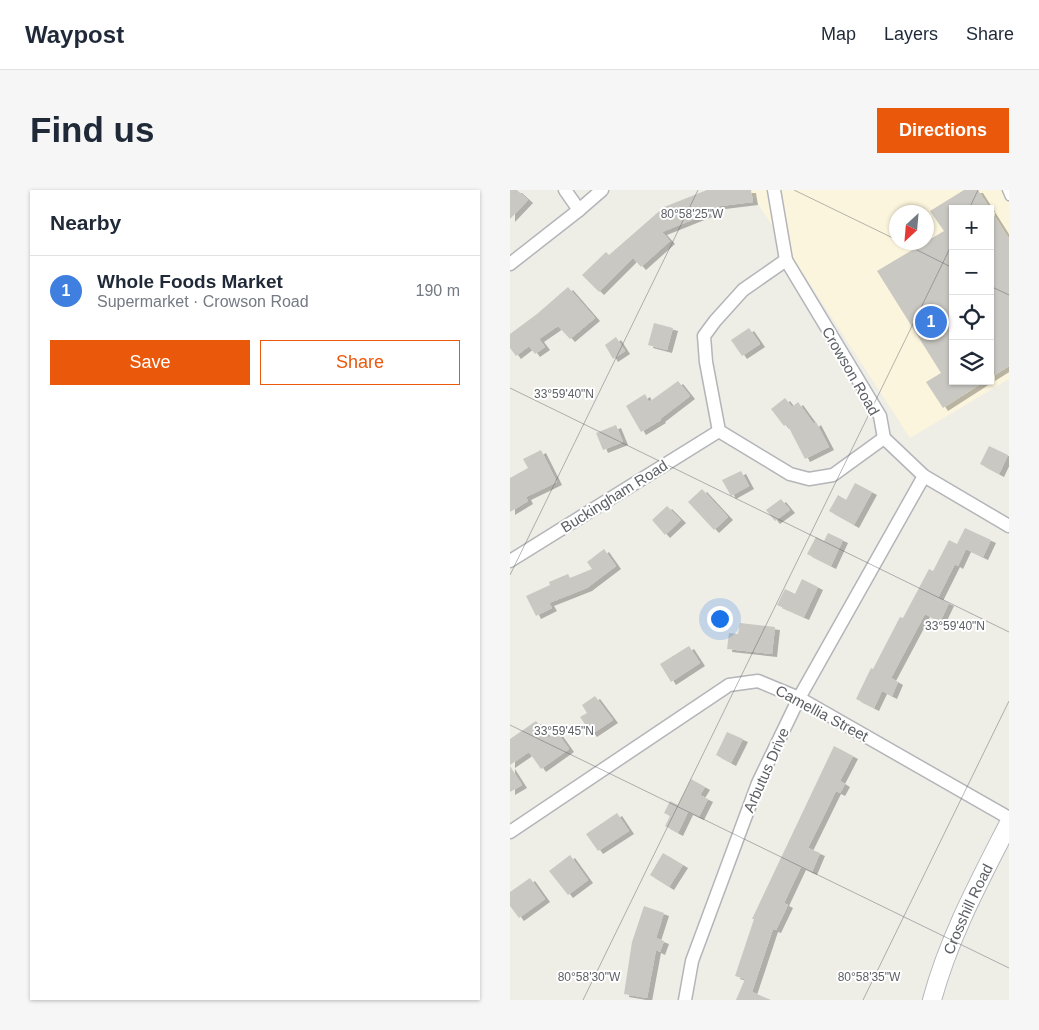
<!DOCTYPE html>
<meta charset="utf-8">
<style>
body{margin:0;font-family:Arial,sans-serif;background:#f6f6f7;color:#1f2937}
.controls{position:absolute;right:15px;top:15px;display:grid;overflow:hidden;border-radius:0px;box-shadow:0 1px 4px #0004}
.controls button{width:45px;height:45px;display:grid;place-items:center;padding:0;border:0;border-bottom:1px solid #e0e1e3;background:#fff;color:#1f2937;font:25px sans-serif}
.compass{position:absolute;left:379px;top:15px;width:45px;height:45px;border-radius:50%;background:#fff;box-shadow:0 1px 4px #0004;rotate:206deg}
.you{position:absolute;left:209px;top:428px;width:18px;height:18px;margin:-12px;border:4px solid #fff;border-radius:50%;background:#1a73e8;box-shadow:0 0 0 8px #1a73e833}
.badge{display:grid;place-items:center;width:32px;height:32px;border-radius:50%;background:#ea580c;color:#fff;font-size:16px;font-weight:700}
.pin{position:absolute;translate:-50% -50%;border:2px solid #fff;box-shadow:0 1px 5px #0006}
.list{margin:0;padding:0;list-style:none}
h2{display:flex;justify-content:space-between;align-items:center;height:65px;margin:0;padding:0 20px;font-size:21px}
h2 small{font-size:16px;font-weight:400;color:#747a83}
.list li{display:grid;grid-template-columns:32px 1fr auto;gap:15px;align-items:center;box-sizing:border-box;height:70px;padding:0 20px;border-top:1px solid #e0e1e3}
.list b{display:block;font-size:19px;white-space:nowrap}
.list p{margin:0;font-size:16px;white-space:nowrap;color:#747a83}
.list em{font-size:16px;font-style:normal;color:#747a83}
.actions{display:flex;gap:10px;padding:15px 20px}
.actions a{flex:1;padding:11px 0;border:1px solid #ea580c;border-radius:0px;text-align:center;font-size:18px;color:#ea580c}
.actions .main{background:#ea580c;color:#fff}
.icon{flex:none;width:28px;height:28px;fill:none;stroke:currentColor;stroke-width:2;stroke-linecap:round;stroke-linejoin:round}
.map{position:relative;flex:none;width:499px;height:810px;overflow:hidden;border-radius:0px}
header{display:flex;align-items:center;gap:30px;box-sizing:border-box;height:70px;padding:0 25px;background:#fff;border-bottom:1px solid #e0e1e3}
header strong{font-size:24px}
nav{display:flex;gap:28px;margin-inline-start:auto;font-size:18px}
.intro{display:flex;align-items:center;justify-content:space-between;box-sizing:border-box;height:120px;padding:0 30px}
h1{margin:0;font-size:35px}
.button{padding:12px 22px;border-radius:0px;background:#ea580c;color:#fff;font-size:18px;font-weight:700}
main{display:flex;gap:30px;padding:0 30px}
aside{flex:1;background:#fff;border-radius:0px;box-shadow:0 1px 4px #0004}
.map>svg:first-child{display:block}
.commercial{fill:#fcf5dd;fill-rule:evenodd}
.building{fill:#cac8c2;filter:url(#shadow)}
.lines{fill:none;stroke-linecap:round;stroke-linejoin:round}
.lane-casing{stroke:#b3b5b9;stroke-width:9}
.street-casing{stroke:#b3b5b9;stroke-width:15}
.secondary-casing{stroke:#b4b7bc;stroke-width:20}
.lane{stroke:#fff;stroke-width:6}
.street{stroke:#fff;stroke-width:12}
.secondary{stroke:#fff;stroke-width:18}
.ticks{fill:none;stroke:#5d6065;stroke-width:1;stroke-opacity:0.45}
.labels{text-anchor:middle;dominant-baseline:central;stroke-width:4;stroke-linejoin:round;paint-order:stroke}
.street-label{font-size:15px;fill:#5d6065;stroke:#fff}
.ticks-label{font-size:12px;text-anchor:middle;fill:#5d6065;stroke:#fff;stroke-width:4;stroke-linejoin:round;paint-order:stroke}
</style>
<header>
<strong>Waypost</strong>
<nav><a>Map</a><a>Layers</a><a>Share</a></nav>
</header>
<div class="intro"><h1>Find us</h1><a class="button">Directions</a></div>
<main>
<aside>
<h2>Nearby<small></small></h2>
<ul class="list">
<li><span class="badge" style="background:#3f7fe0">1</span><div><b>Whole Foods Market</b><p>Supermarket · Crowson Road</p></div><em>190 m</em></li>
</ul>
<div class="actions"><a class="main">Save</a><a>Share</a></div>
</aside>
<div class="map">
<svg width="499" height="810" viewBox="0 0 499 810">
<defs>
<filter id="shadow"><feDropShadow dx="5" dy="3" stdDeviation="0" flood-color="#0004"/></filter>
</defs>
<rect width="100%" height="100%" fill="#eeede6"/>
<path class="commercial" d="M 239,0 L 499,0 L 499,189 L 400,248 ZM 443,19 L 480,19 L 480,191 L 443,191 ZM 387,22 L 417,22 L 417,52 L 387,52 Z"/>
<g class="building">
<polygon points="0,0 7,0 18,10 0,29"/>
<polygon points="197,0 241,0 243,12 194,18 197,24 152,42 160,51 131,77 123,68 89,102 72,85 96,62 99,65 154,17"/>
<polygon points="454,0 468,0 480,19 443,19 443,191 475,191 433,218 416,192 431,183 367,81 434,41 420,21"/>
<polygon points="480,19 499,49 499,176 480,188"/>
<polygon points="58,97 85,128 60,149 48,136 29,149 35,157 25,164 19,156 6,166 0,158 0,144 27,124"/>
<polygon points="144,133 163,138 157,160 138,155"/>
<polygon points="239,138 250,154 232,166 221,150"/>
<polygon points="106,147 115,161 103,169 95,155"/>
<polygon points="168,191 180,206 150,229 151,230 131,242 116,216 135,204 139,212"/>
<polygon points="275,208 282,217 288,212 304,234 306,232 319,257 295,269 277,234 274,236 261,219"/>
<polygon points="106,235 113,252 93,260 86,243"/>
<polygon points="479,256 498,265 489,284 470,274"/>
<polygon points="31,260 47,292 16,307 18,311 0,322 0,288 18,278 13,269"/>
<polygon points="231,281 239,296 221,306 212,290"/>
<polygon points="345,293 362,302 344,335 319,321 328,305 336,310"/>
<polygon points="192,299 218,327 204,340 178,312"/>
<polygon points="271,309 280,320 265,331 256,320"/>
<polygon points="157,316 171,330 155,345 142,330"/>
<polygon points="455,338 481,350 473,367 456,359 448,376 445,374 428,408 439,413 430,432 415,424 381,488 388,492 382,506 372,501 364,518 346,509 361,478 363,479 390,427 393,428 419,379 423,381 439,350 447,354"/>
<polygon points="318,343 333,350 321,376 297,364 306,347 314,351"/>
<polygon points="94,359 106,376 77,398 39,413 42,418 26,426 16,406 40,395 39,392 58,384 60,388 82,379 77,372"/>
<polygon points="292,389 308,397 294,427 267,415 275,399 285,404"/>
<polygon points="230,433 265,437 262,464 217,459 219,443 228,444"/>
<polygon points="179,456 190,473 161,492 150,474"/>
<polygon points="85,506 103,530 82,544 70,527 77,523 72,515"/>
<polygon points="26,531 39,548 47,542 59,559 31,579 19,562 0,575 0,549"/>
<polygon points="217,542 233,549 221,573 206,565"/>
<polygon points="324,556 343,566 330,591 335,594 330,603 326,601 298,658 310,663 302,682 291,677 274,713 278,715 266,740 263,739 242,802 261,810 226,810 235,789 225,786 244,729 242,729"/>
<polygon points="0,576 12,595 0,602"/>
<polygon points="181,589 195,597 190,605 198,609 189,627 178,622 168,643 155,636 160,626 154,623 160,611 168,615"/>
<polygon points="107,623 119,641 88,661 76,644"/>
<polygon points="153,663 173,675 159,697 140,685"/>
<polygon points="60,665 78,690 58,705 39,681"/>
<polygon points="20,688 35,709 9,728 0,716 0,702"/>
<polygon points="134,716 154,723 146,748 154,751 150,762 146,760 137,808 114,804 122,752"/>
</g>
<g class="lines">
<g class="lane-casing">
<polyline id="lane" points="496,0 499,7"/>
</g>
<g class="street-casing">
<g id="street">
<polyline points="55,0 69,20"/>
<polyline points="264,0 276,70 370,226 374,248 414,286 499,336"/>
<polyline points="276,70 233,100 205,131 194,146 196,172 209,241 280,284 299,289 323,285 374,248"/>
<polyline points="0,74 69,20 92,0"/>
<polyline points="0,371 209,241"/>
<polyline points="0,642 219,495 248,491 289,508 499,628"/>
<polyline points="175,810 182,771 248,593 289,508 414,286"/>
</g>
</g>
<g class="secondary-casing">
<g id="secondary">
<path id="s1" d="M 422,810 C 439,747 470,690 499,633"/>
</g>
</g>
<use href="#lane" class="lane"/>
<use href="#street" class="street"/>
<use href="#secondary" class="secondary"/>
</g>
<path class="ticks" d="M 284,0 L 387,50M 459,19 L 468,0M 391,52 L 443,78M 480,96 L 499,105M 0,198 L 499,442M 0,385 L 188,0M 0,535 L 499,778M 73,810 L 443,52M 353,810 L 499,511"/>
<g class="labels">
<g class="street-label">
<text transform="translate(341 181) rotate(60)">Crowson Road</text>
<text transform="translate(104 306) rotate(-32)">Buckingham Road</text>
<text transform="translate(312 523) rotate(28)">Camellia Street</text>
<text transform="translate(256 580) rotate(-66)">Arbutus Drive</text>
<text stroke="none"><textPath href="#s1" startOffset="98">Crosshill Road</textPath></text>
</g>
</g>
<g class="ticks-label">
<text x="182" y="28">80°58'25"W</text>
<text x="54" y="208">33°59'40"N</text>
<text x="445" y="440">33°59'40"N</text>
<text x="54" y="545">33°59'45"N</text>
<text x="79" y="791">80°58'30"W</text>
<text x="359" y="791">80°58'35"W</text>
</g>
</svg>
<div class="controls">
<button>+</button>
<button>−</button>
<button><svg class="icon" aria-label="locate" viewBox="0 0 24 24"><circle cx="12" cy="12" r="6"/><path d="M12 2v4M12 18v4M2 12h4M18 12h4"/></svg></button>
<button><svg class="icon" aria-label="layers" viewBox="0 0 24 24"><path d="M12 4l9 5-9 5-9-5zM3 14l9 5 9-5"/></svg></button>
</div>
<svg class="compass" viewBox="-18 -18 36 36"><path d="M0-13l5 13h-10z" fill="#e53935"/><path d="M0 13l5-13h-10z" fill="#747a83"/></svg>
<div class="you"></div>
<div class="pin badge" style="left:421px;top:132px;background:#3f7fe0">1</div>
</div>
</main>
